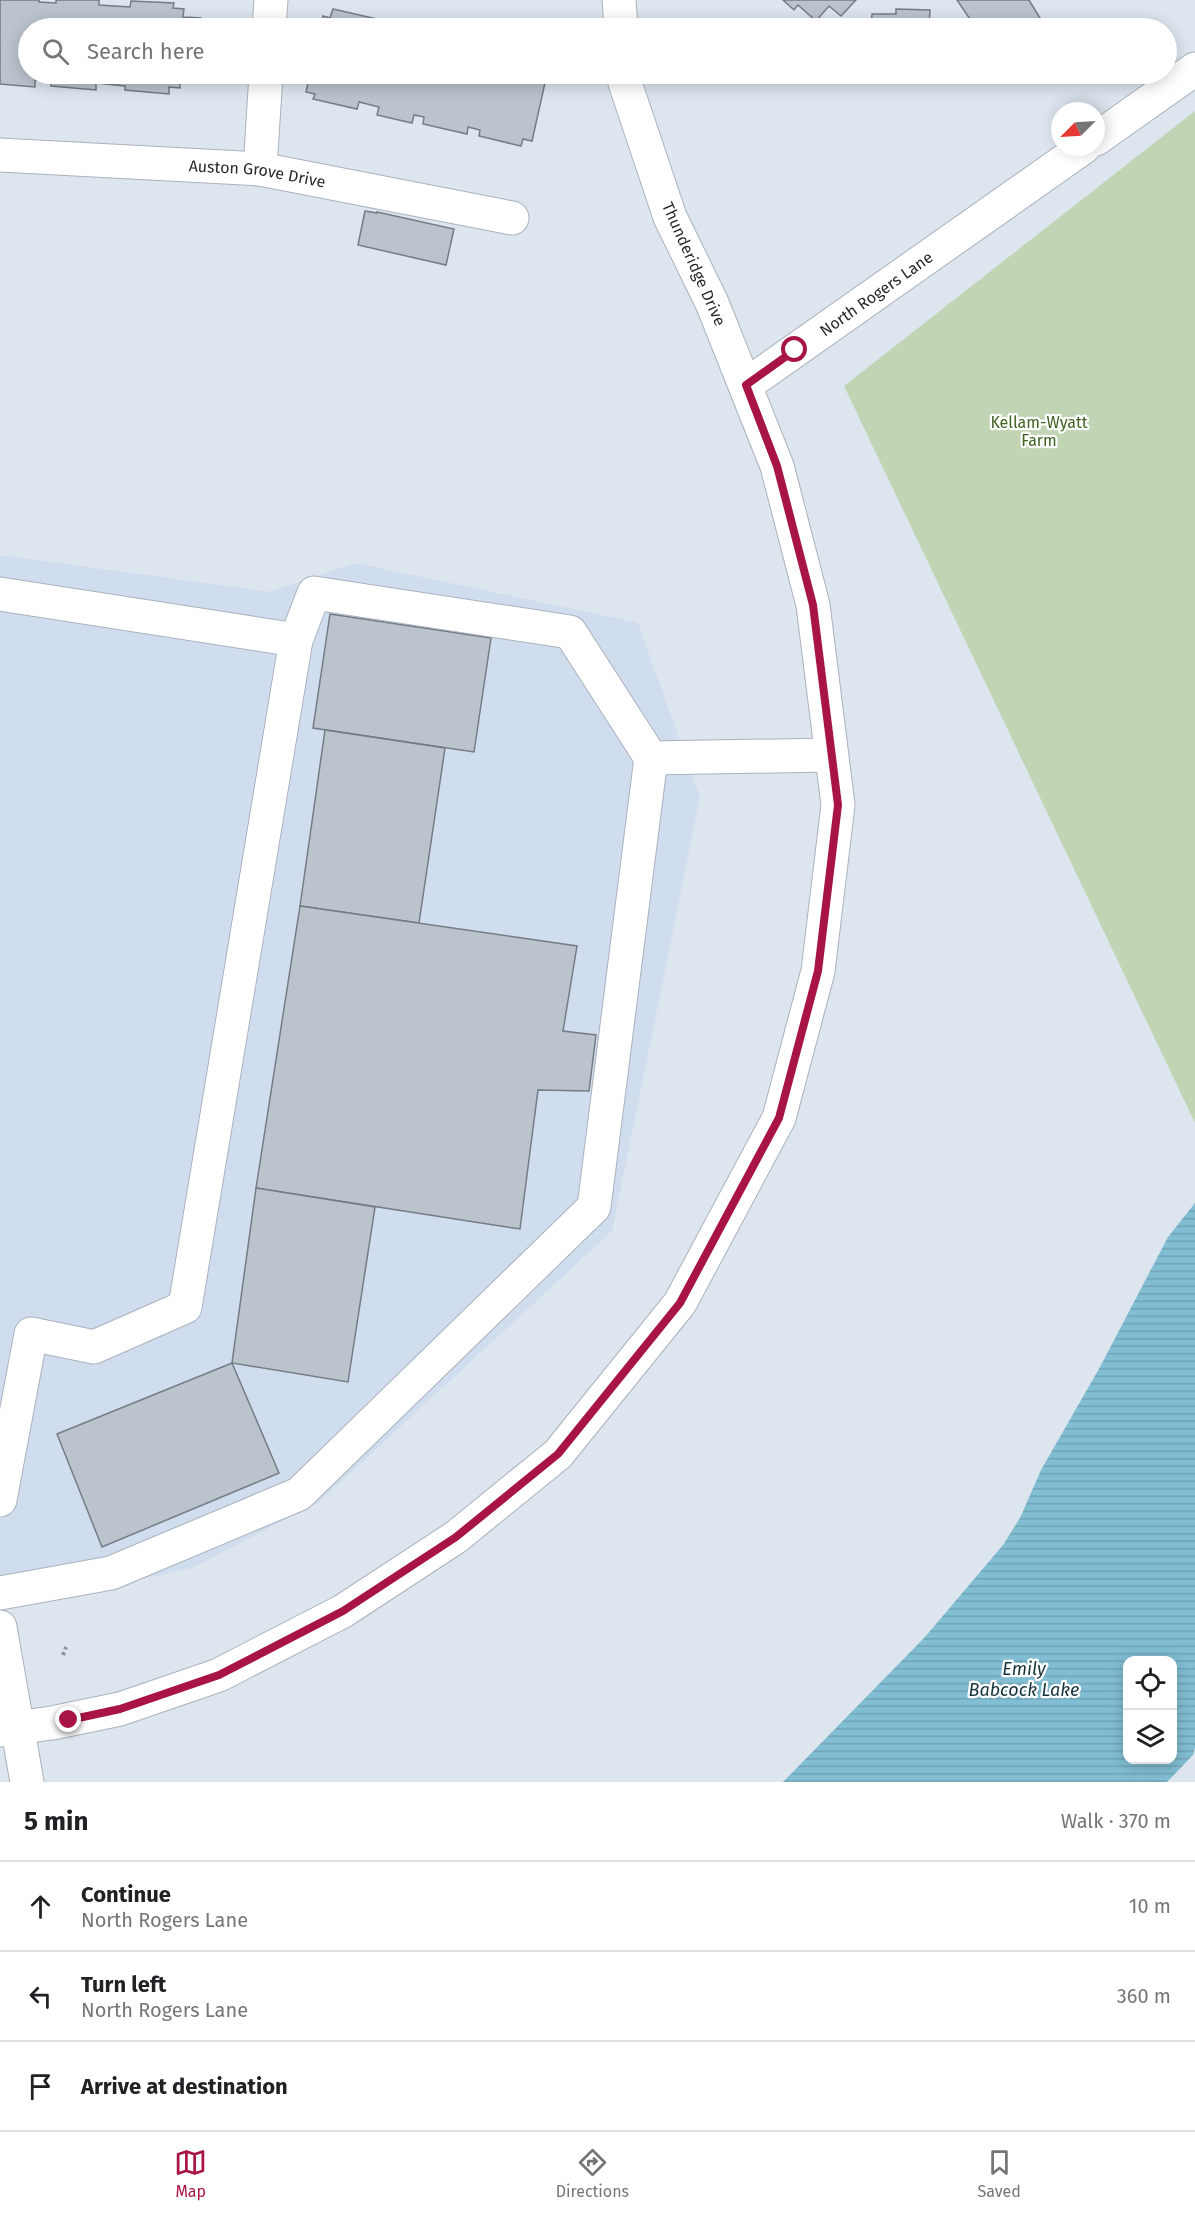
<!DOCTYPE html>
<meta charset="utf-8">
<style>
body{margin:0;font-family:"Fira Sans",sans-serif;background:#f2f2f2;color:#202124}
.controls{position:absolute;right:18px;bottom:18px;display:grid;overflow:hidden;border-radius:12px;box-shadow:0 3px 15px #0003}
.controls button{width:54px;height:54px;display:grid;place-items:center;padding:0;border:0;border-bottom:2px solid #e0e0e0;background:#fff;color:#202124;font:30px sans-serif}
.compass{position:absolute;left:1051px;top:102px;width:54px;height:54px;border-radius:50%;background:#fff;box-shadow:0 3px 15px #0003;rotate:246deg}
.stop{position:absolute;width:18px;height:18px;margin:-14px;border:4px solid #a91447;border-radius:50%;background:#fff}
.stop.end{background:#a91447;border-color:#fff;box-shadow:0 2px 6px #0008}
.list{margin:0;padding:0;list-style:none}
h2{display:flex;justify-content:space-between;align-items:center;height:78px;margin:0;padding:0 24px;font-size:26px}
h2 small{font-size:20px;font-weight:400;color:#757577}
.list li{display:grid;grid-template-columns:39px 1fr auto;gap:18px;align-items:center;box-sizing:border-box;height:90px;padding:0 24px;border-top:2px solid #e0e0e0}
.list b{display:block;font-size:22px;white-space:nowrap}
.list p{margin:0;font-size:20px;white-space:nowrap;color:#757577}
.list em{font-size:20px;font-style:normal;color:#757577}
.icon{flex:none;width:33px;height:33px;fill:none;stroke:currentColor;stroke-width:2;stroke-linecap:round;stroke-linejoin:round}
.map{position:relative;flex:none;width:1195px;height:1782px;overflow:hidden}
.search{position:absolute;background:#fff;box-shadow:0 3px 15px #0003;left:18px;right:18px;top:18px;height:66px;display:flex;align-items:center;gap:15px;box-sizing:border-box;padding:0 21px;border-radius:33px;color:#757577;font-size:22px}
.sheet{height:348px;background:#fff}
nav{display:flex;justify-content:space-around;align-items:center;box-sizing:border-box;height:84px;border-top:2px solid #e0e0e0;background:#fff;font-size:16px;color:#757577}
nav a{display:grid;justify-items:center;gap:3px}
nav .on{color:#a91447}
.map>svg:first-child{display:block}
.built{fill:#d0ddee}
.park{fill:#c1d5b4}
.water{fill:url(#water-rules);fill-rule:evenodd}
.building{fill:#bbc3cd;stroke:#757c85;stroke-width:1.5}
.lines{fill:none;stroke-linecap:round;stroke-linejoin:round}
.minor-casing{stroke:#aab2bc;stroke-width:35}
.path{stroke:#8b9299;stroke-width:4;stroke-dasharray:3 3;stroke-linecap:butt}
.minor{stroke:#fff;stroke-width:33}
.route{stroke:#a91447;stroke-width:8}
.labels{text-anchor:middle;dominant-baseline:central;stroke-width:4.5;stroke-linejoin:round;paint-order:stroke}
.street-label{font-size:16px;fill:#262a2d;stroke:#fff}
.park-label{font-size:16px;fill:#3f6122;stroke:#fff}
.water-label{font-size:18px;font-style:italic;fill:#15333c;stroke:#fff}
</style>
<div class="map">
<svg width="1195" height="1782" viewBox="0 0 1195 1782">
<defs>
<pattern id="water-rules" width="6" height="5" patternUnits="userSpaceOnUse" patternTransform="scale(1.5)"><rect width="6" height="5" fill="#81bed3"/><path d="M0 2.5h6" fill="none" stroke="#6fa3b5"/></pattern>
</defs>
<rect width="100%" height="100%" fill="#dde5ef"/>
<polygon class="built" points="0,555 270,592 356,563 638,623 700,797 612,1231 319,1502 192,1568 0,1611"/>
<polygon class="park" points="1195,111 1195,1123 844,386"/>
<path class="water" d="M 1195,1203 L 1195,1748 L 1193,1755 L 1167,1782 L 783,1782 L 925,1637 L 1003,1545 L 1020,1518 L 1041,1470 L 1100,1367 L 1168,1237 ZM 1128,1660 L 1172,1660 L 1172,1760 L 1128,1760 Z"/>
<g class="building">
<polygon points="0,0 39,0 39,2 56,3 56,0 99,0 99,5 130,7 131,1 174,3 173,8 184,9 183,17 201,18 200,28 28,28 28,74 197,74 197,80 180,79 180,88 169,87 169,94 125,90 125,86 96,83 96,90 51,86 51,81 35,80 35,87 0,84"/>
<polygon points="783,0 856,0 841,16 829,6 816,21 798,5 794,10"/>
<polygon points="957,0 1029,0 1040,18 1024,28 976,28"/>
<polygon points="333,9 377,19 374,27 383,28 320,28 323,16 330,18"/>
<polygon points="896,9 930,10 929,28 871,28 872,14 896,14"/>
<polygon points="393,22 423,28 392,28"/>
<polygon points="310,74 547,74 532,141 523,139 521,146 479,136 480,130 468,127 467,134 423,124 424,117 414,115 412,123 377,115 379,107 359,102 357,109 313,99 315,94 306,92"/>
<polygon points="870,74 910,74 910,76 870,75"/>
<polygon points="365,211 377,213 377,212 454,229 446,265 358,245"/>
<polygon points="330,614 491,638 474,752 313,728"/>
<polygon points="325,730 445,748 419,923 300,906"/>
<polygon points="300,906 577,946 563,1031 596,1035 589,1091 538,1090 520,1229 256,1188"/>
<polygon points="256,1188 375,1207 348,1382 232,1363"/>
<polygon points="232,1363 279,1473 102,1547 57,1434"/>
</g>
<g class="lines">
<g class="minor-casing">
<g id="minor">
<polyline points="619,0 621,28"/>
<polyline points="269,28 271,0"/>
<polyline points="1096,139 1195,69"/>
<path id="s1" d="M 0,155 L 260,169 L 512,218"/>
<polyline points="260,169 266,74"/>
<path id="s2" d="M 746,385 L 1084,147"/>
<polyline points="0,594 296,640 185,1307 94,1347 31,1334 0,1500"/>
<polyline points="296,640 314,593 570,632 651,758 831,755"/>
<polyline points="0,1593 111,1573 299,1494 594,1207 651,758"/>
<polyline points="0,1627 27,1782"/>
<polyline points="0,1730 52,1723 120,1709 219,1675 343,1611 456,1537 558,1454 680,1303 779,1118 818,971 838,805 813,605 777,466 712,303 670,217 625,83 624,74"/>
</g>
</g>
<polyline class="path" points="63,1655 66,1647"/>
<use href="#minor" class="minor"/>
</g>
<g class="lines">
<polyline class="route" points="69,1720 120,1709 219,1675 343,1611 456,1537 558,1454 680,1303 779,1118 818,971 838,805 813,605 777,466 746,385 795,350"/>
</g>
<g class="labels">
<g class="street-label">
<text stroke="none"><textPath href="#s1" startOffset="258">Auston Grove Drive</textPath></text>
<text transform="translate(694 264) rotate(66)">Thunderidge Drive</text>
<text stroke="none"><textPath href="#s2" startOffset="159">North Rogers Lane</textPath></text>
</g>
<g class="park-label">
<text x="1039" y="422">Kellam-Wyatt<tspan x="1039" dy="18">Farm</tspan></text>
</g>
<g class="water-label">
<text x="1024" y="1669">Emily<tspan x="1024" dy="21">Babcock Lake</tspan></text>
</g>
</g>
</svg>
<div class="controls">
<button><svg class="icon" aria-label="locate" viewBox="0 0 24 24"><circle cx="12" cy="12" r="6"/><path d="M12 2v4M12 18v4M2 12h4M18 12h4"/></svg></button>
<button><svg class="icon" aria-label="layers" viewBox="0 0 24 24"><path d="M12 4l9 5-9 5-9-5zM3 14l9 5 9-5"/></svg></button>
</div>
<svg class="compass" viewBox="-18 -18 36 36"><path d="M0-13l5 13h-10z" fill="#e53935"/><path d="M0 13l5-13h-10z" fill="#757577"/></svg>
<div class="stop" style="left:795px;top:350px"></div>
<div class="stop end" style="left:69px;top:1720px"></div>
<div class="search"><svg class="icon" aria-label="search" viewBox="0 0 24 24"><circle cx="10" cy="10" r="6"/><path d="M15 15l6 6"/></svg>Search here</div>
</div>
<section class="sheet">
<h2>5 min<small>Walk · 370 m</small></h2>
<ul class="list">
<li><svg class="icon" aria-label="ahead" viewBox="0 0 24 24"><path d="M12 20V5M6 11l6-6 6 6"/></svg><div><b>Continue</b><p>North Rogers Lane</p></div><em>10 m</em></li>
<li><svg class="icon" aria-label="left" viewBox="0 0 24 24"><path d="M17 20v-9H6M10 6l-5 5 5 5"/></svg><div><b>Turn left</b><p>North Rogers Lane</p></div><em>360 m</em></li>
<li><svg class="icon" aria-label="arrive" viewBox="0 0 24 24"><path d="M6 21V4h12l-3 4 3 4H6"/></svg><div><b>Arrive at destination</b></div></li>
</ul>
</section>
<nav>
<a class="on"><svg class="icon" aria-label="map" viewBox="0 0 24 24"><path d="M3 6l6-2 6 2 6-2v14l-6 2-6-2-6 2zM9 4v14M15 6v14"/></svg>Map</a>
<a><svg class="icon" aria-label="directions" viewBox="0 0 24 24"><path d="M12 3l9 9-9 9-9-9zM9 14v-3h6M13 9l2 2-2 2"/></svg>Directions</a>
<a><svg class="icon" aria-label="saved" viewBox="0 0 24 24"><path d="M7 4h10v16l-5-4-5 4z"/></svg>Saved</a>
</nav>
